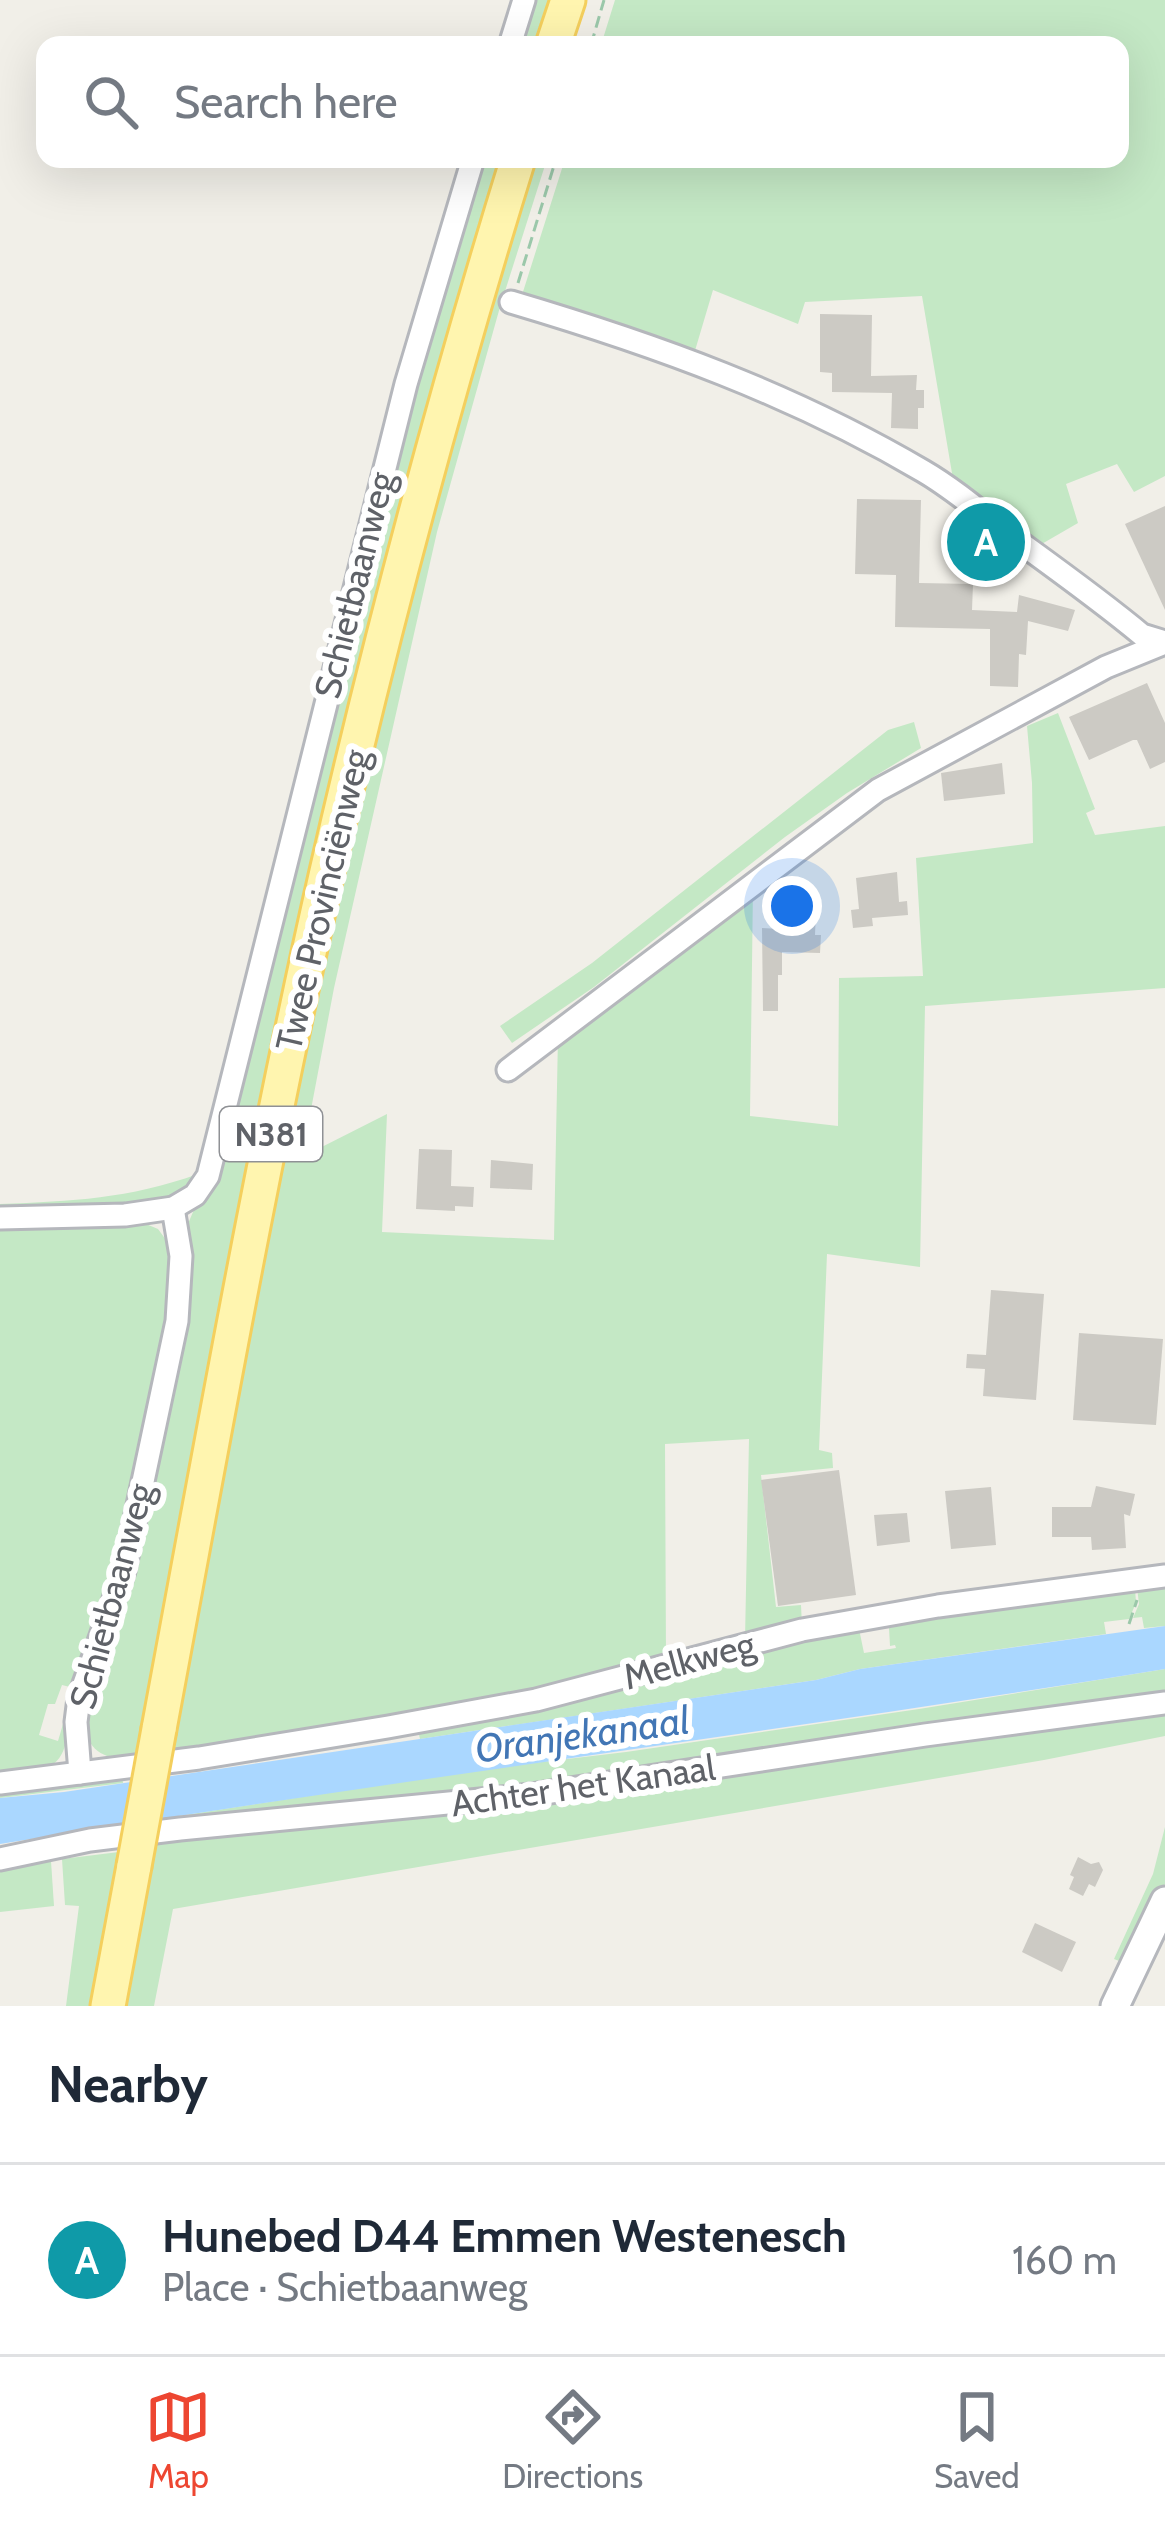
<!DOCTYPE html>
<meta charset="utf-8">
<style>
body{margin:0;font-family:Cabin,sans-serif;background:#f6f6f7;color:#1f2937}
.you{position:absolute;left:792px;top:906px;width:42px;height:42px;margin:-30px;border:9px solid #fff;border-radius:50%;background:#1a73e8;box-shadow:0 0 0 18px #1a73e833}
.badge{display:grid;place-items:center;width:78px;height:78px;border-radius:50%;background:#ed4631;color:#fff;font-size:39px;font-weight:700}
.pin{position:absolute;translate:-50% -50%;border:6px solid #fff;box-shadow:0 3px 12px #0006}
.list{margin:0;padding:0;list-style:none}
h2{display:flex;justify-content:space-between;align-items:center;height:156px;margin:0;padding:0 48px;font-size:51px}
h2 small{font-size:39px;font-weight:400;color:#747a83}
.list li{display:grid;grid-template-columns:78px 1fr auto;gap:36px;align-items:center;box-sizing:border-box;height:192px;padding:0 48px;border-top:3px solid #e0e1e3}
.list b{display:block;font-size:45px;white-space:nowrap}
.list p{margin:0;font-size:39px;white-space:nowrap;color:#747a83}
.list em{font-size:39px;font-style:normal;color:#747a83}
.icon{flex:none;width:66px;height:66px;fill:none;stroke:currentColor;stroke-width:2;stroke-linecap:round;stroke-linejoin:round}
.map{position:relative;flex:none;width:1165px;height:2006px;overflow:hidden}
.search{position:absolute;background:#fff;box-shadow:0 12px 48px #0002;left:36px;right:36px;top:36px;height:132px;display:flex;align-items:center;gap:30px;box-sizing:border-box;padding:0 42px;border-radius:24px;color:#747a83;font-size:45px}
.sheet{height:348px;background:#fff}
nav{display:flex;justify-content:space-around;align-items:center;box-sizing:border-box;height:168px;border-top:3px solid #e0e1e3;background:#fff;font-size:33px;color:#747a83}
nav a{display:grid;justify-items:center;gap:6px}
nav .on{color:#ed4631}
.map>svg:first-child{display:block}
.green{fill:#c4e8c5}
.water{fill:#aad7ff}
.building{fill:#cccac4}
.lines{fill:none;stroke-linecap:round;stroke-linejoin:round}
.minor-casing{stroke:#b5b7bc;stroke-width:27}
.tertiary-casing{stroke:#b5b7bc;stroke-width:33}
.primary-casing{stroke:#f4cf5d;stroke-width:39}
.path{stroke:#9bc8aa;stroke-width:3;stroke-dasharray:12 6;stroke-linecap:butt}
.minor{stroke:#fff;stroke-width:21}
.tertiary{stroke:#fff;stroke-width:27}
.primary{stroke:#fff5af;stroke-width:33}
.primary-bridge-casing{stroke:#f4cf5d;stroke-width:39;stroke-linecap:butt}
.primary-bridge{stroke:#fff5af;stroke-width:33}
.labels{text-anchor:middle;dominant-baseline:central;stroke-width:12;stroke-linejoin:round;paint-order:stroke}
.shield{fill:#fff;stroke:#8f9195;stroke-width:3}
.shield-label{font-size:33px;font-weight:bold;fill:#5f6268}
.street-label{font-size:36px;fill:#5f6268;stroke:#fff}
.water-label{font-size:39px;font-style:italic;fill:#4276b5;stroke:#fff}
</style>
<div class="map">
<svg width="1165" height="2006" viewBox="0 0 1165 2006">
<rect width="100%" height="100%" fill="#f1efe8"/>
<g class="green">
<polygon points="528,0 557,0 543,45 514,45"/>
<polygon points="615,0 1165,0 1165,476 1134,492 1117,464 1066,484 1078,523 1040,545 953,479 922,296 805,302 798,324 713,290 694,354 522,295 565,159 1120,159 1120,45 601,45"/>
<path d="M 478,159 L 508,159 L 469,287 L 140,1759 C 115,1761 89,1757 85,1727 C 77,1673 117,1622 128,1570 C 151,1456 167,1341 187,1226 L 196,1205 L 317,743 Z"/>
<polygon points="528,159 547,159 500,307 437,532 334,988 302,1157 387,1114 382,1232 554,1240 558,1036 753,889 750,1116 838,1126 839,978 923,976 916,858 1033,843 1032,783 1027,726 1058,713 1095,809 1086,813 1095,835 1165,826 1165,988 925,1006 920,1267 827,1254 819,1450 832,1453 833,1468 761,1475 776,1607 801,1605 802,1626 745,1639 749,1439 665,1444 666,1659 565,1688 170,1756 252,1287 342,848"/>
<polygon points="914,722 921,748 847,793 785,837 594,987 512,1043 500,1026 592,963 888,730"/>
<path d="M 198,1174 C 195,1178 191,1185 187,1189 C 151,1217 46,1213 0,1215 L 0,1204 C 73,1201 128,1199 198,1174 Z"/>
<path d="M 0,1222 L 146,1224 L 158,1229 L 172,1248 L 174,1295 L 124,1545 L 74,1688 L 62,1685 L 55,1704 L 48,1704 L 39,1735 L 58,1741 L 66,1714 L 70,1715 C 65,1774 52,1767 0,1777 Z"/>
<polygon points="1165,1584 1165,1626 1144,1628 1142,1617 1133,1618 1139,1604 1137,1587"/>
<polygon points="1135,1588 1136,1603 1129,1619 1104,1622 1106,1634 860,1669 816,1680 420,1739 417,1726 858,1624 864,1653 896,1648 895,1645 890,1646 889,1628 893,1627 892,1618"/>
<polygon points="1165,1669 1165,1696 549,1788 155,1825 159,1819 483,1769 626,1752 919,1709"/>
<polygon points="1165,1708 1165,1736 1044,1760 173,1909 154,2006 117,2006 155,1839"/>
<polygon points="122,1776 123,1783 0,1798 0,1790"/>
<polygon points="1165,1827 1165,1884 1127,1964 1114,1959 1153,1874"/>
<polygon points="127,1851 98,2006 66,2006 79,1906 65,1905 62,1859"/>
<polygon points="51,1861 54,1906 0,1912 0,1868"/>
</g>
<path class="water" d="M 1165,1626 L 1165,1669 C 777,1732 388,1781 0,1844 L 0,1798 L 64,1792 L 816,1680 L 860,1669 Z"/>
<g class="building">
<polygon points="820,314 872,315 871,376 917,375 916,390 924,390 924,408 918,408 918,429 891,428 892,393 832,392 832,373 820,372"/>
<polygon points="857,499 921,500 919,583 973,584 972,610 1017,612 1019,595 1075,610 1068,631 1028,621 1026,655 1019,654 1018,687 990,686 990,629 895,627 896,575 855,574"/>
<polygon points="1165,506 1165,610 1125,524"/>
<polygon points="1147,683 1165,723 1165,762 1150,769 1137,740 1133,740 1089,760 1069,717"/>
<polygon points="1002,763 1005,794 944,801 941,773"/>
<polygon points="897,872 899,902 907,901 908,915 872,918 873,926 853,928 851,910 859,909 856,878"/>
<polygon points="797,910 816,911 815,935 821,935 820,953 782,952 782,975 778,975 778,1011 763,1011 762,928 780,929 780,916 796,918"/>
<polygon points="419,1149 452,1150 451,1186 474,1187 473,1207 455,1206 455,1211 416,1209"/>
<polygon points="491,1160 533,1164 532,1190 490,1188"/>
<polygon points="991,1290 1044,1294 1036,1400 983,1396 985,1369 966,1368 967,1354 986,1355"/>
<polygon points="1079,1333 1163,1339 1156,1425 1073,1420"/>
<polygon points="839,1470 856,1595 778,1606 761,1480"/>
<polygon points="1096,1486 1135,1494 1130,1516 1124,1514 1126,1548 1092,1550 1091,1537 1052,1537 1052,1507 1091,1507"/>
<polygon points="991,1487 996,1545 951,1549 945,1491"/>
<polygon points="907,1513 910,1542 877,1546 874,1515"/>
<polygon points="1078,1857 1091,1864 1099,1862 1103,1870 1095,1887 1089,1884 1083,1896 1069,1889 1074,1877 1070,1875"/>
<polygon points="1035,1923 1076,1942 1062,1972 1022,1952"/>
</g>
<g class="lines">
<g class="minor-casing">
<g id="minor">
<polyline points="510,45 524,0"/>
<path d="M 511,302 C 656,345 792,394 923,471 C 954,489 983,514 1011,536 C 1055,568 1100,600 1142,635 L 1165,642"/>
<polyline points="508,1070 878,790 1106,667 1165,643"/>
<polyline points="0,1218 125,1215 173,1208 195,1195 208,1176 406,384 473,159"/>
<polyline points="80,1773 76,1722 79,1698 124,1571 177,1321 181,1256 173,1208"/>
<polyline points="0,1783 199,1758 388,1727 536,1700 802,1630 938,1606 1165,1576"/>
<polyline points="0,1859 90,1840 180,1829 531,1795 925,1735 1165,1703"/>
</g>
</g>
<g class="tertiary-casing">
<polyline id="tertiary" points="1115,2006 1165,1901"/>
</g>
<g class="primary-casing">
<g id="primary">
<polyline points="553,45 568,0"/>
<path d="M 159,1729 C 212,1444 262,1159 326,876 C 381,635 445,395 518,159"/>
<polyline points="108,2006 134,1866"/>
</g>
</g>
<g class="path">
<polyline points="591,45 604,0"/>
<polyline points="518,283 556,159"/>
<polyline points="1129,1624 1137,1600"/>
</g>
<use href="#minor" class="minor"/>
<use href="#tertiary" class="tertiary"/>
<use href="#primary" class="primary"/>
<g class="primary-bridge-casing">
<polyline id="primary-bridge" points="134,1866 159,1729"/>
</g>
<use href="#primary-bridge" class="primary-bridge"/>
</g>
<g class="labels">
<rect class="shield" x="220" y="1107" width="102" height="54" rx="9"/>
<g class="shield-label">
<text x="271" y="1134">N381</text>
</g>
<g class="street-label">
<text transform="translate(354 585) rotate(-76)">Schietbaanweg</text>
<text transform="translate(322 900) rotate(-77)">Twee Provinciënweg</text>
<text transform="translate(111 1596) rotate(-75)">Schietbaanweg</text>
<text transform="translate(689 1660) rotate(-15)">Melkweg</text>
<text transform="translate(583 1785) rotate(-8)">Achter het Kanaal</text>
</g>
<g class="water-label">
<text transform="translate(582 1734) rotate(-8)">Oranjekanaal</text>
</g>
</g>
</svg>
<div class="you"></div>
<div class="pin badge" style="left:986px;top:542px;background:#0f9aa8">A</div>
<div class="search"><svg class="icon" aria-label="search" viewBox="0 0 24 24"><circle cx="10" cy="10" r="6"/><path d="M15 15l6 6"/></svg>Search here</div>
</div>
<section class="sheet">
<h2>Nearby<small></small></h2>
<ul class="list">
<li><span class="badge" style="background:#0f9aa8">A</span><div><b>Hunebed D44 Emmen Westenesch</b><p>Place · Schietbaanweg</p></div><em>160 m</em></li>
</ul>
</section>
<nav>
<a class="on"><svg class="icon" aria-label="map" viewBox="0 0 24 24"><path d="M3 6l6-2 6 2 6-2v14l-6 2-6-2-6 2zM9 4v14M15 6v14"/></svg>Map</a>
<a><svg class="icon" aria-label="directions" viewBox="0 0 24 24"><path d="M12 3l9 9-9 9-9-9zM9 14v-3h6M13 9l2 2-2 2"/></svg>Directions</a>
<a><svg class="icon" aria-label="saved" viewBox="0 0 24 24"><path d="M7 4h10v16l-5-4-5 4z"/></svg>Saved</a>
</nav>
